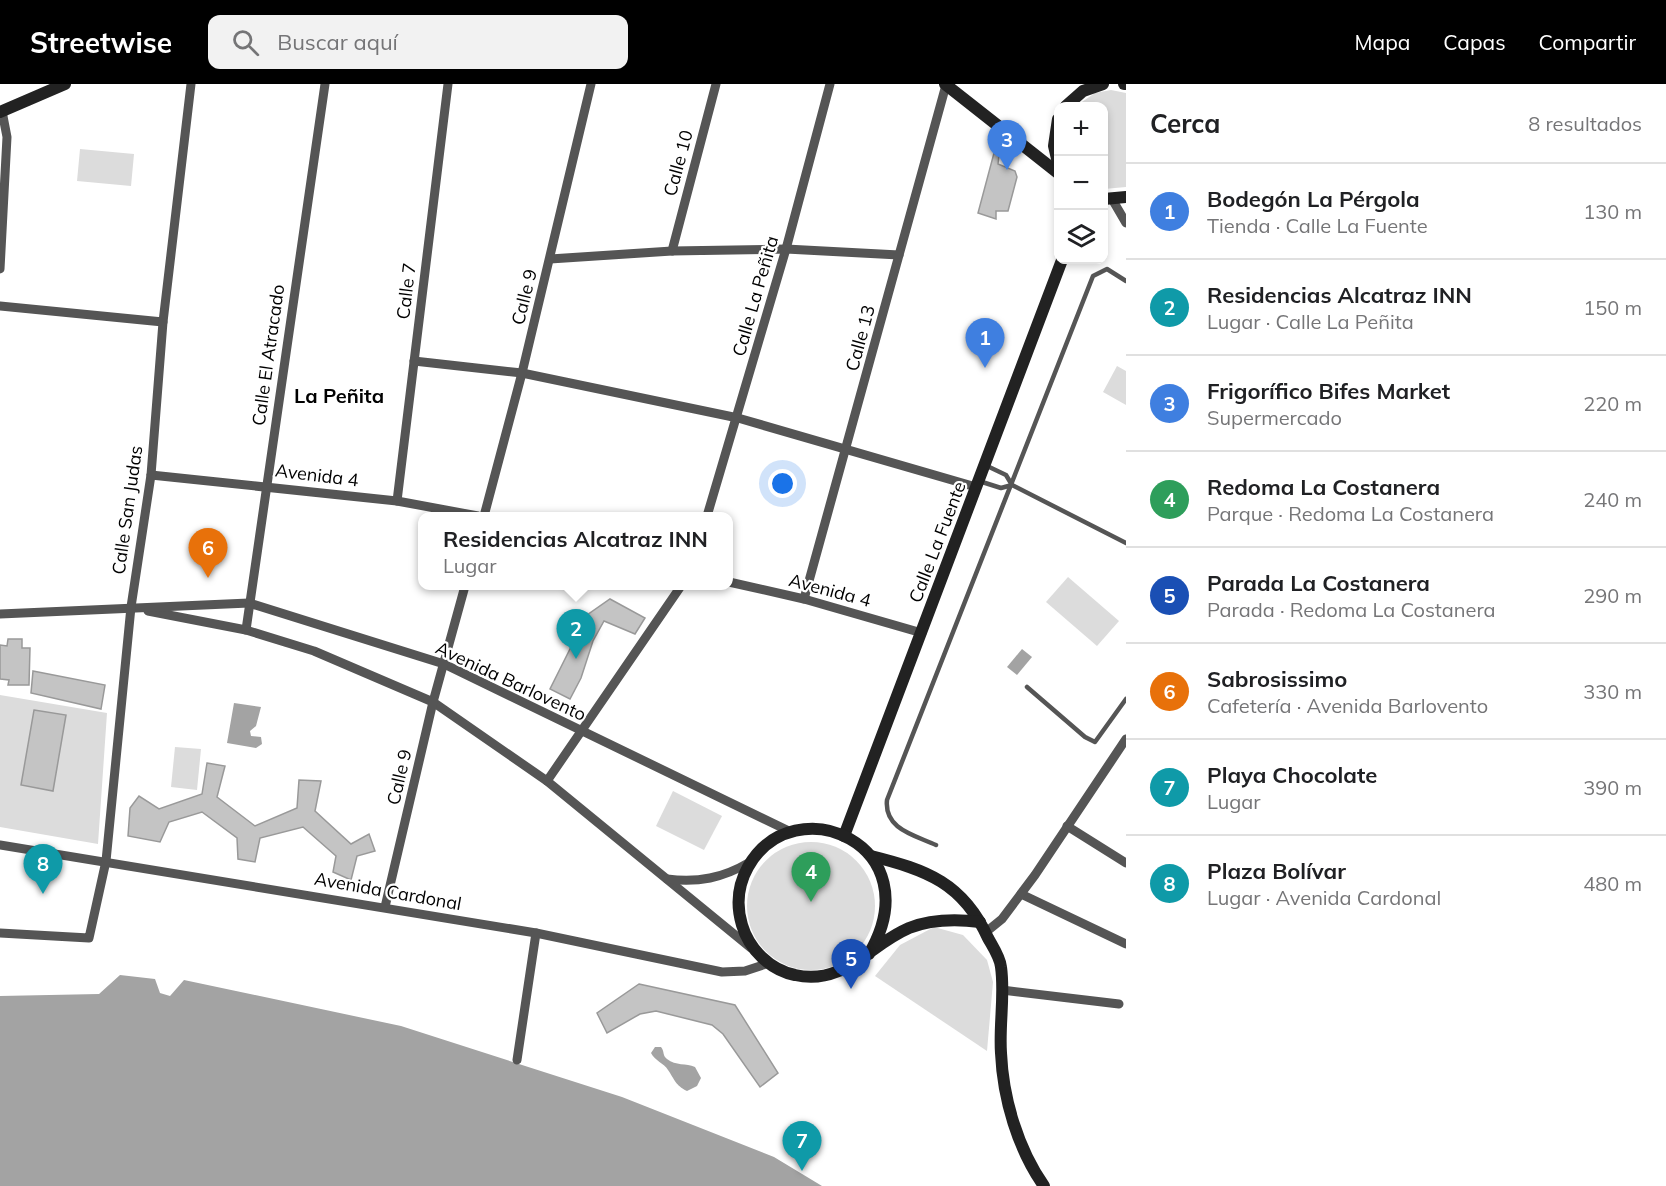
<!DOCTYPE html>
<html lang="es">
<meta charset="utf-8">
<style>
body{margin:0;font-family:Mulish,sans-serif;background:#f2f2f2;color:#202124}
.controls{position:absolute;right:18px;top:18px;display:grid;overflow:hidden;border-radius:12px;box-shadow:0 3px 9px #0003}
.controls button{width:54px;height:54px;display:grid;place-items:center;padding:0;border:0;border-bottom:2px solid #e0e0e0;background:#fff;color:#202124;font:30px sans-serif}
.you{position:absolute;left:783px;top:400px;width:21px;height:21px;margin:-15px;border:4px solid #fff;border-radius:50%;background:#1a73e8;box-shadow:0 0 0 9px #1a73e833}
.badge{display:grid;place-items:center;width:39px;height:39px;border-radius:50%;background:#000;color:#fff;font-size:20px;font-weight:700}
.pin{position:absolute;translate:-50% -50px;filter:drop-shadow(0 2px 3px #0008)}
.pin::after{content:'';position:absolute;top:32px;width:21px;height:18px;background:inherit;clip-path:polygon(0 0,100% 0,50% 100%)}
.popup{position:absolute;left:418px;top:428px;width:315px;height:78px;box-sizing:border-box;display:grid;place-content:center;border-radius:12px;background:#fff;filter:drop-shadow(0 2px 4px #0005);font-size:20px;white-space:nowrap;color:#757577}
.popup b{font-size:22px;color:#202124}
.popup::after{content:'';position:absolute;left:50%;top:100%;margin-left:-12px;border:12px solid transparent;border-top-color:#fff}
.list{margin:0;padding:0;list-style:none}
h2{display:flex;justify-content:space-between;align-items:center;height:78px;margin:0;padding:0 24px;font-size:26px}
h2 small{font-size:20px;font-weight:400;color:#757577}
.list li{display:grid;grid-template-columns:39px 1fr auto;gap:18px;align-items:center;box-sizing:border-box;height:96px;padding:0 24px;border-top:2px solid #e0e0e0}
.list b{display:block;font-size:22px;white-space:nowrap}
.list p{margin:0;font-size:20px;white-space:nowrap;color:#757577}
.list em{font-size:20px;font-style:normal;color:#757577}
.icon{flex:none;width:33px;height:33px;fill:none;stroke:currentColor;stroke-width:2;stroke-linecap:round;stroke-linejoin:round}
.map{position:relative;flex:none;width:1126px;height:1102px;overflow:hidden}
header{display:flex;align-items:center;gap:36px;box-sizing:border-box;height:84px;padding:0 30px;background:#000;color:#fff}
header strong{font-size:28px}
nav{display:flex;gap:33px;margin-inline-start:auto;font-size:21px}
.search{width:420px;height:54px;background:#f2f2f2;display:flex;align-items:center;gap:15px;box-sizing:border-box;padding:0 21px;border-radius:12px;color:#757577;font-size:22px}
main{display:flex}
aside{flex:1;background:#fff}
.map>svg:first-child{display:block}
.green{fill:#dcdcdc;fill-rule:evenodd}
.water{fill:#a3a3a3}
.building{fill:#c4c4c4;stroke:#999;stroke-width:1.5}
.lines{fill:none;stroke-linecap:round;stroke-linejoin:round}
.service{stroke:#555;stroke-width:4.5}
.minor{stroke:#555;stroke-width:9}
.secondary{stroke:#222;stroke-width:12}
.labels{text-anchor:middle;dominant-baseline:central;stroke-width:4.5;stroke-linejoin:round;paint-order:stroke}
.street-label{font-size:18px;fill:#000;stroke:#fff}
.neighbourhood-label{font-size:20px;font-weight:bold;fill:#000;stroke:#fff}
</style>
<header>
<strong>Streetwise</strong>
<div class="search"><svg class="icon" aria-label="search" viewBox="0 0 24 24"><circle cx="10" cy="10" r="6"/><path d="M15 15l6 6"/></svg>Buscar aquí</div>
<nav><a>Mapa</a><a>Capas</a><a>Compartir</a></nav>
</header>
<main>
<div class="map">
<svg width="1126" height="1102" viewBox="0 0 1126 1102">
<rect width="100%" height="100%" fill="#fff"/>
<g class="green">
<polygon points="1111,6 1126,9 1126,103 1104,105 1104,22 1076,22 1095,9"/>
<polygon points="80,65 134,70 131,102 77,97"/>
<polygon points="1117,282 1126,287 1126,321 1103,308"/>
<polygon points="1068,493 1119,537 1097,562 1046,518"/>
<path d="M 0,611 L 107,629 L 98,760 L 0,743 ZM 34,626 L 66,632 L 52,706 L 21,701 Z"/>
<polygon points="175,663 201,665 197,706 171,703"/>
<polygon points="673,707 722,732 704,766 656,742"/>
<circle cx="811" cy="822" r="64"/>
<polygon points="934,843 963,851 987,876 993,898 987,967 875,892 900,861"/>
</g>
<g class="water">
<polygon points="1022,565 1032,573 1017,591 1007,583"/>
<polygon points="234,619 261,623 256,642 250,647 251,652 261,653 262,660 256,664 227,659"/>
<polygon points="120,891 155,895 160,909 170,912 184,896 401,942 622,1013 774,1073 822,1102 0,1102 0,912 99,910"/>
<path d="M 655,963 L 661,963 C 665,968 662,971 667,975 C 676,982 686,979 695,983 L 701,994 L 697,1002 L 687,1007 C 675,1001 675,996 668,986 C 664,979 655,977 651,969 Z"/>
</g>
<g class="building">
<polygon points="994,69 999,71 998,80 1015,87 1017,93 1008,127 996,127 996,135 978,129"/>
<polygon points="610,515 645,534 635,550 604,537 593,557 581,594 570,615 550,605 587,531"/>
<polygon points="8,555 22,555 22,564 30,564 29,601 8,601 9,596 0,595 0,561 7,562"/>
<polygon points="33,587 105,601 101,625 31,609"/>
<polygon points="34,626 66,631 53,707 21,701"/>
<polygon points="207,679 225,682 217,713 255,742 297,724 299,696 321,697 315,727 351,760 369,750 375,767 357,772 351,796 333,788 336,772 303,743 260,754 255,778 238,775 237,754 202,728 169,738 160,758 128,752 130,724 139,712 159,725 202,710"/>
<polygon points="639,900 735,921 778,989 760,1003 723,950 712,941 656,927 640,930 607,949 597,929"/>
</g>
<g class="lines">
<g class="service">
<polyline points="985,381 1006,391 1012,401 1126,459"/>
<polyline points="979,397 1001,404 1012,401"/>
<polyline points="1027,603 1085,653 1095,658 1126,615"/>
<path d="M 936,761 C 914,751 884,745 887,716 L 1093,192 L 1107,185 L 1126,197"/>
</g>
<g class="minor">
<polyline points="1112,115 1126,139"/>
<polyline points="672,167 716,0"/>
<polyline points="550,175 672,167 786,165 899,171"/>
<polyline points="0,185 7,53 2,27"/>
<polyline points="0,222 163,238"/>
<polyline points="414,277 522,289 738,334 976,403"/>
<polyline points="151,391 397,417 478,432"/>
<polyline points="397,417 448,0"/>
<polyline points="484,432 522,289 591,0"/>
<polyline points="707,432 786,165 830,0"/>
<polyline points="729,498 804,515 922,549"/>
<polyline points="804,515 946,1"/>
<polyline points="148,527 246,546 314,567 433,618 547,697 751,864"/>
<polyline points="0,530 249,519 444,580 791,748"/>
<polyline points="246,546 325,0"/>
<polyline points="547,697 681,502"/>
<polyline points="1067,742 1126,779"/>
<polyline points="0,761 536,849 722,888 745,887 769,879"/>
<path d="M 667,795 C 698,799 723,794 750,778"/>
<polyline points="1021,810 1126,860"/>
<polyline points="385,823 433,618 465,502"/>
<polyline points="986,848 1002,835 1035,791 1126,655"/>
<polyline points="0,849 89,854 106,777 131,523 151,391 163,238 191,0"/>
<polyline points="1002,906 1119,920"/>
<polyline points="517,976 536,849"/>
</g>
<g class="secondary">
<polyline points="945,0 1058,89"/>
<polyline points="1124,0 1126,0"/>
<polyline points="1066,22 1083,7 1103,0"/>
<polyline points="0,28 65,0"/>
<polyline points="1058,35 1054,62 1058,79"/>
<polyline points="1104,115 1126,113"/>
<polyline points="844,752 1062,176"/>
<path d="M 871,772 C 927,786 963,799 988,854 C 993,863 1000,873 1001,883 C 1005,911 999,941 1001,969 C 1003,1015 1018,1065 1044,1102"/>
<path d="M 869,870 C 933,761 794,701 748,783 C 738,801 736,821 742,841 C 749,865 770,886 795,891 C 844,902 869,861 909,844 C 932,835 956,835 980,838"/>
</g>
</g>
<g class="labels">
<g class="street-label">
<text transform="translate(678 79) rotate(-75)">Calle 10</text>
<text transform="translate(406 207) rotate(-83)">Calle 7</text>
<text transform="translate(755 212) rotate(-74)">Calle La Peñita</text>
<text transform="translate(524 213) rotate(-76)">Calle 9</text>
<text transform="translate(860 254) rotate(-75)">Calle 13</text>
<text transform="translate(268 271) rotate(-82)">Calle El Atracado</text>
<text transform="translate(317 391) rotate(7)">Avenida 4</text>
<text transform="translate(127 426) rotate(-82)">Calle San Judas</text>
<text transform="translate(937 458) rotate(-69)">Calle La Fuente</text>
<text transform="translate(830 506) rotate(15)">Avenida 4</text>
<text transform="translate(511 597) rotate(25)">Avenida Barlovento</text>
<text transform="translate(399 693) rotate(-77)">Calle 9</text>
<text transform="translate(388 807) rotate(10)">Avenida Cardonal</text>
</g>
<g class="neighbourhood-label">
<text x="339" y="311">La Peñita</text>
</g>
</g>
</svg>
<div class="controls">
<button>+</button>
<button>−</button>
<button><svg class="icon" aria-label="layers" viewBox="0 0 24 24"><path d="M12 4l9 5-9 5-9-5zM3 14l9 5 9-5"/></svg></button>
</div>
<div class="you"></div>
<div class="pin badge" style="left:985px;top:284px;background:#3f7fe0">1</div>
<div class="pin badge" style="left:576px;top:575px;background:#0f9aa8">2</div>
<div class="popup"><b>Residencias Alcatraz INN</b>Lugar</div>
<div class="pin badge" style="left:1007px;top:86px;background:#3f7fe0">3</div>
<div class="pin badge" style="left:811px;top:818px;background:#2e9e5b">4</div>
<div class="pin badge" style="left:851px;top:905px;background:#1a4fb4">5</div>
<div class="pin badge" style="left:208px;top:494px;background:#e8710a">6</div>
<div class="pin badge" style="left:802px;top:1087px;background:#0f9aa8">7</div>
<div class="pin badge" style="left:43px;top:810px;background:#0f9aa8">8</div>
</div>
<aside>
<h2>Cerca<small>8 resultados</small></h2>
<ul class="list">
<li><span class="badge" style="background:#3f7fe0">1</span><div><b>Bodegón La Pérgola</b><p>Tienda · Calle La Fuente</p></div><em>130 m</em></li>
<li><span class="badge" style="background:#0f9aa8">2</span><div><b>Residencias Alcatraz INN</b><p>Lugar · Calle La Peñita</p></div><em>150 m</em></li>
<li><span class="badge" style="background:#3f7fe0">3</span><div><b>Frigorífico Bifes Market</b><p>Supermercado</p></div><em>220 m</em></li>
<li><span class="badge" style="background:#2e9e5b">4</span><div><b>Redoma La Costanera</b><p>Parque · Redoma La Costanera</p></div><em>240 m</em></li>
<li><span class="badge" style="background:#1a4fb4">5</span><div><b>Parada La Costanera</b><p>Parada · Redoma La Costanera</p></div><em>290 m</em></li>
<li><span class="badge" style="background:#e8710a">6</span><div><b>Sabrosissimo</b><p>Cafetería · Avenida Barlovento</p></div><em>330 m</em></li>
<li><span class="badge" style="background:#0f9aa8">7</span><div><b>Playa Chocolate</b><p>Lugar</p></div><em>390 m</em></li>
<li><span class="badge" style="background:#0f9aa8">8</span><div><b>Plaza Bolívar</b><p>Lugar · Avenida Cardonal</p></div><em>480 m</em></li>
</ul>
</aside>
</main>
